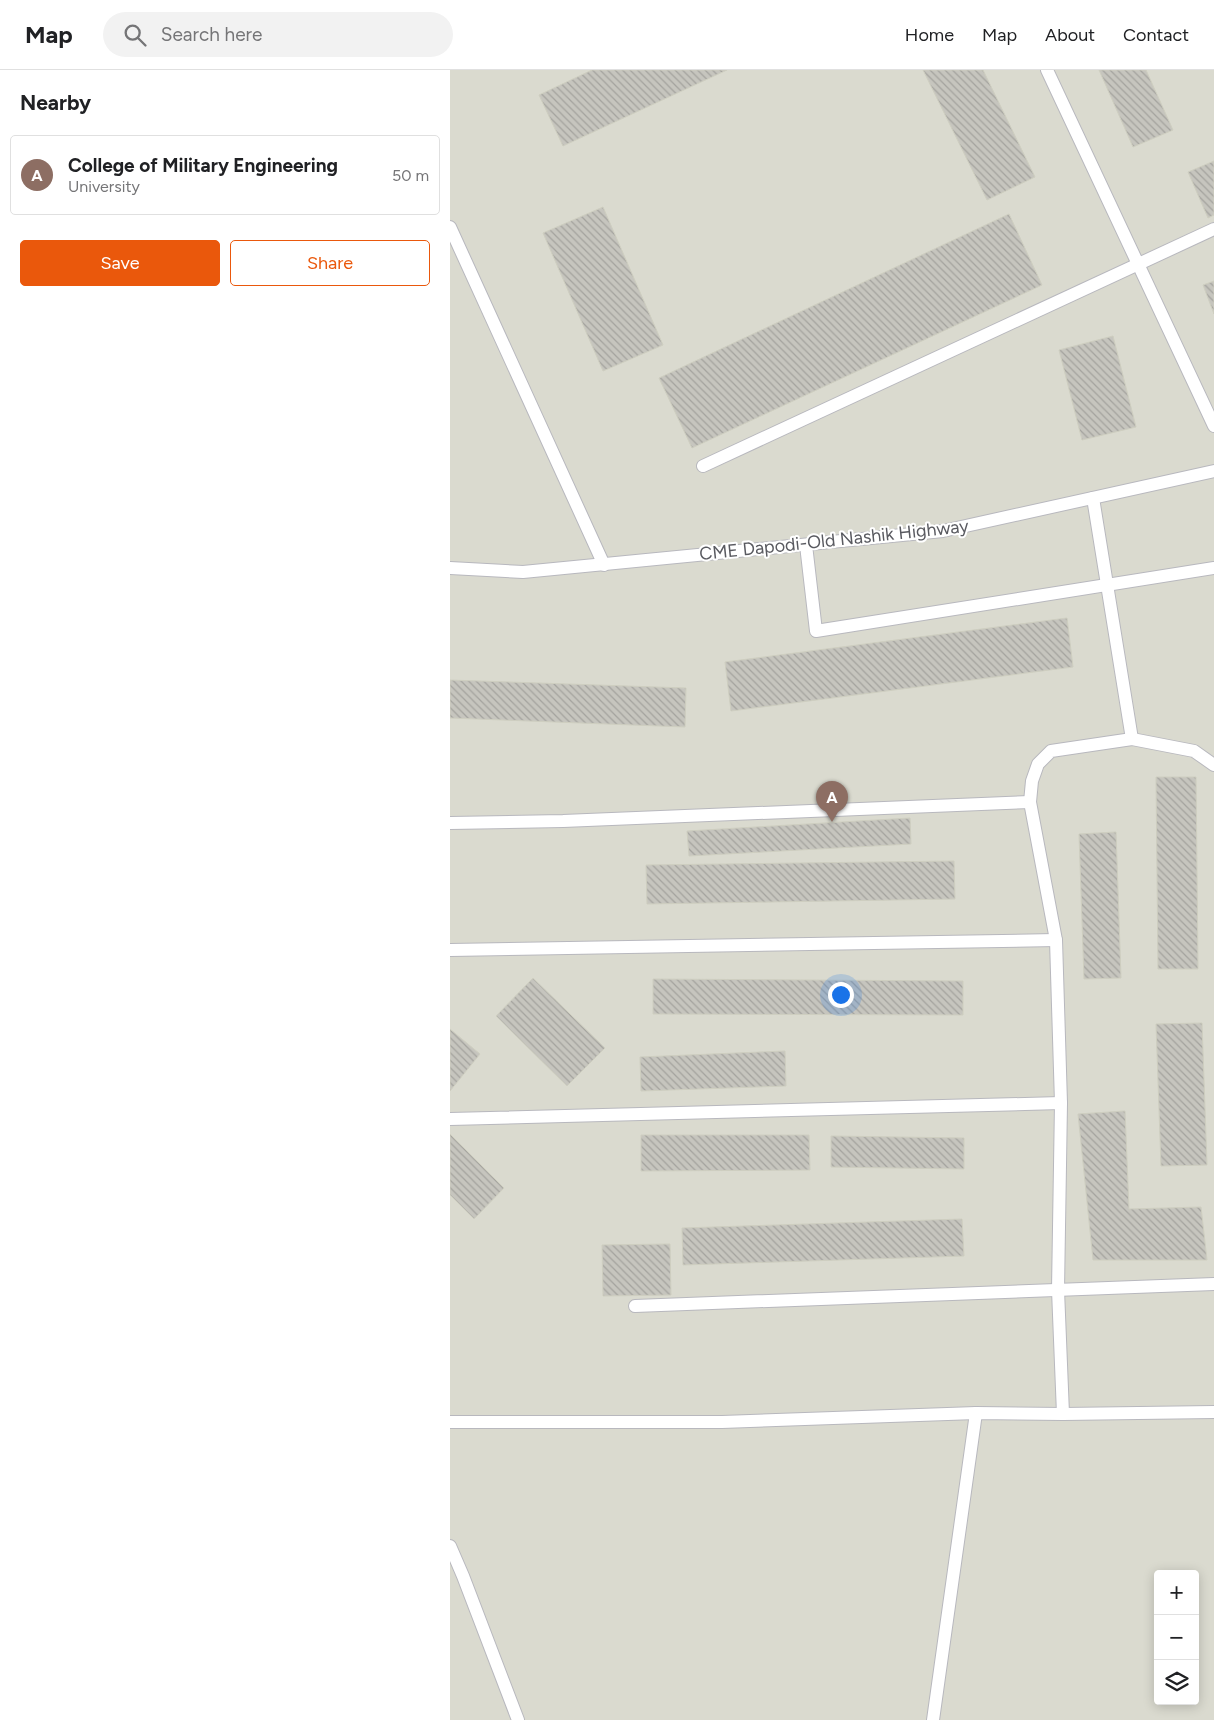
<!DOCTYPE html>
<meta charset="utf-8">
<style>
body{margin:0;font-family:Figtree,sans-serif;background:#f2f2f2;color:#202124}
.controls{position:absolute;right:15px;bottom:15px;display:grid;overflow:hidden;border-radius:5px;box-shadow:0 2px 12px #0003}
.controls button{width:45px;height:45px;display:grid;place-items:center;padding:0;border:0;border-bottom:1px solid #e0e0e0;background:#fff;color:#202124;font:25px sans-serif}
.you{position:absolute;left:390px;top:924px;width:18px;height:18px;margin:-12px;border:4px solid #fff;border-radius:50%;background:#1a73e8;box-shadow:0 0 0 8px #1a73e833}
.badge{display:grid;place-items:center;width:32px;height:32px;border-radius:50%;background:#ea580c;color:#fff;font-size:16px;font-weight:700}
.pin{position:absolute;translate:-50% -41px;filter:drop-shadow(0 1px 2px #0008)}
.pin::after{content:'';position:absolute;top:26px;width:18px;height:15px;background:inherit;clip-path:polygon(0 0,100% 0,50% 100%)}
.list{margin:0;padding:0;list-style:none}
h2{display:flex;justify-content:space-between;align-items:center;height:65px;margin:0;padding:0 20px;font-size:21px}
h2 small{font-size:16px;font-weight:400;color:#757577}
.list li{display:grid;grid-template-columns:32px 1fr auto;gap:15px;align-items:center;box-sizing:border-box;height:80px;margin:0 10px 10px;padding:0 10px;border:1px solid #e0e0e0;border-radius:5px}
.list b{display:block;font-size:19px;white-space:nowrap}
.list p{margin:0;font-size:16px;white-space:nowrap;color:#757577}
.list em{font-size:16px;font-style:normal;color:#757577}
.actions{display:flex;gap:10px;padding:15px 20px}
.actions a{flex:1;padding:11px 0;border:1px solid #ea580c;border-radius:5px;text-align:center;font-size:18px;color:#ea580c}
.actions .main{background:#ea580c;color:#fff}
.icon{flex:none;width:28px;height:28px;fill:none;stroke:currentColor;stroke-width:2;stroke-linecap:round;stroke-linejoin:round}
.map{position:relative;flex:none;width:764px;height:1650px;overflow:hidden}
header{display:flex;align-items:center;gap:30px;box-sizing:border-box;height:70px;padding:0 25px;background:#fff;border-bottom:1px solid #e0e0e0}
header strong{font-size:24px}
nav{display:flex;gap:28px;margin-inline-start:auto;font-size:18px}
.search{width:350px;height:45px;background:#f2f2f2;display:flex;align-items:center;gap:12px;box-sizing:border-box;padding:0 18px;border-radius:28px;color:#757577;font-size:19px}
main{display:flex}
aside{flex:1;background:#fff}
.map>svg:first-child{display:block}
.education{fill:#dadacf;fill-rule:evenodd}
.building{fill:url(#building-back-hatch);stroke:#cecec0}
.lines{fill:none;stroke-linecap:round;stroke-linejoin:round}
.service-casing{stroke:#b8b8be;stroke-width:14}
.service{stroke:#fff;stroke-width:12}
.labels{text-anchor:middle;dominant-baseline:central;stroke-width:4;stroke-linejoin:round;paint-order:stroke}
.street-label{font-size:18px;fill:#595a60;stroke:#fff}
</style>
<header>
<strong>Map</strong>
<div class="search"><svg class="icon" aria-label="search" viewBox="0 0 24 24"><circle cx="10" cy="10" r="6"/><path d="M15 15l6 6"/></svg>Search here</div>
<nav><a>Home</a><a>Map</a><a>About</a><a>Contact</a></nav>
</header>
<main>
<aside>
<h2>Nearby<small></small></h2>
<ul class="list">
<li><span class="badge" style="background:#8d6e63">A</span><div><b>College of Military Engineering</b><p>University</p></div><em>50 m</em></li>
</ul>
<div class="actions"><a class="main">Save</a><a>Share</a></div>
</aside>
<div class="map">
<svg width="764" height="1650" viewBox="0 0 764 1650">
<defs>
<pattern id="building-back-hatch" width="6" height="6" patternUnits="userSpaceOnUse" patternTransform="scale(1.25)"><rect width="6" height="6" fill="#c6c5be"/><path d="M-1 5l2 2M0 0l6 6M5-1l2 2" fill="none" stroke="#a4a39e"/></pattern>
</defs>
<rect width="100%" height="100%" fill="#eaebe1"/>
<path class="education" d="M 0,0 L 764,0 L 764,1650 L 0,1650 ZM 708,1504 L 745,1504 L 745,1631 L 708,1631 Z"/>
<g class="building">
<polygon points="142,0 277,0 113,76 89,25"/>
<polygon points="473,0 533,0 585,107 537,130"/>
<polygon points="649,0 696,0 723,60 683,77"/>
<polygon points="764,91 764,145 758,148 738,102"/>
<polygon points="153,137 213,275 153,301 93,163"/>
<polygon points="559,144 592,215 242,378 209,308"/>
<polygon points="764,211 764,244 753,215"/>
<polygon points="663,266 686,357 632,370 609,280"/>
<polygon points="617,548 623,597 281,641 275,592"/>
<polygon points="0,610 236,618 235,657 0,648"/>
<polygon points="706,707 746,707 748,899 708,899"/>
<polygon points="460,748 461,774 239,786 237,761"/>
<polygon points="666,762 671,908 634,909 629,764"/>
<polygon points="504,791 505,829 197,834 196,795"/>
<polygon points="83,908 155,978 117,1016 46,946"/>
<polygon points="203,909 513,911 513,945 203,944"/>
<polygon points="752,953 757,1095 711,1096 706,954"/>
<polygon points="0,959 30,984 0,1021"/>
<polygon points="335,981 336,1016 191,1021 190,987"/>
<polygon points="675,1041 679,1139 751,1137 757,1190 643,1190 628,1044"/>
<polygon points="0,1064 54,1118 24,1149 0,1125"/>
<polygon points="191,1065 359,1065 360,1100 191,1101"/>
<polygon points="381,1066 514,1068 514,1099 381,1097"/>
<polygon points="512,1149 514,1186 233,1195 232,1158"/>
<polygon points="220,1174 221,1225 153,1226 152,1175"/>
</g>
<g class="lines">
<g class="service-casing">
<g id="service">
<polyline points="597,0 764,356"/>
<polyline points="0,157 154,495"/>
<polyline points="253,396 764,159"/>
<polyline points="643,428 682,669"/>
<polyline points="356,475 366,561 764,498"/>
<polyline points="0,498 73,502 493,461 764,401"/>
<polyline points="0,753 113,751 580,732"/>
<polyline points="0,880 606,870"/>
<polyline points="0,1049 611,1033"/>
<polyline points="185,1236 764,1214"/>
<polyline points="613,1344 608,1220 611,1033 606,870 580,732 582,711 588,694 601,681 682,669 744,681 764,695"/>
<polyline points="0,1352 272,1352 526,1343 613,1344 764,1342"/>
<polyline points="0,1476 13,1506 68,1650"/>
<polyline points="483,1650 526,1343"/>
</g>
</g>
<use href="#service" class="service"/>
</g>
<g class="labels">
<g class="street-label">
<text transform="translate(384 470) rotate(-6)">CME Dapodi-Old Nashik Highway</text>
</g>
</g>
</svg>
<div class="controls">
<button>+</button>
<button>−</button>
<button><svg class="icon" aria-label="layers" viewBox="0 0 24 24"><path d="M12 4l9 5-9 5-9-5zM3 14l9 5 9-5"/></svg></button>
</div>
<div class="you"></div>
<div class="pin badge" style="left:382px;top:752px;background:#8d6e63">A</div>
</div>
</main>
